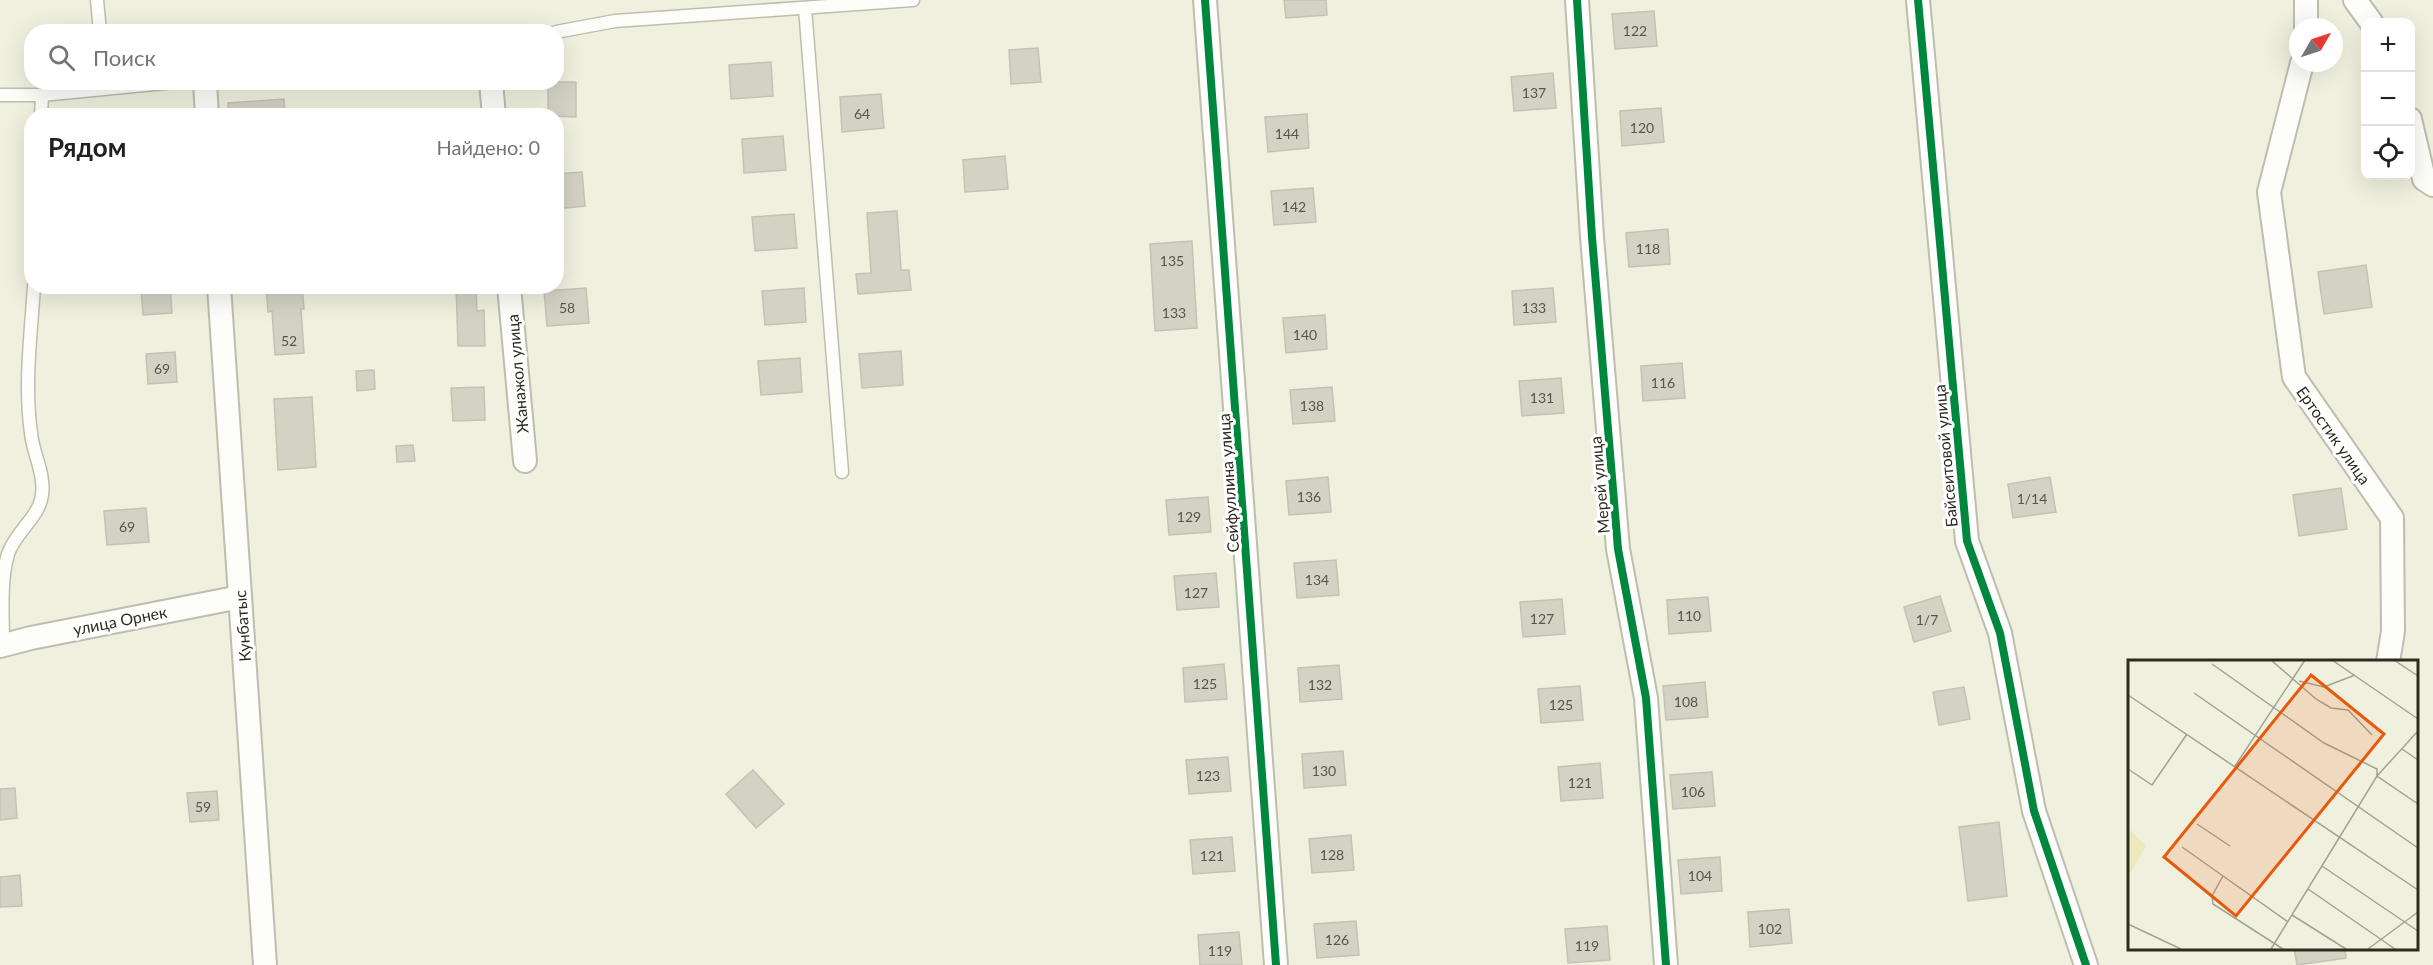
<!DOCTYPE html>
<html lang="ru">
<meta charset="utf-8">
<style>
body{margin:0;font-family:Lato,sans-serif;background:#f6f6f6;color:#202124}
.controls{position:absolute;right:18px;top:18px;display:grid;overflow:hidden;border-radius:12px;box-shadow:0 6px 24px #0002}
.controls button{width:54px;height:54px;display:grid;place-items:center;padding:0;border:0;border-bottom:2px solid #e0e0e0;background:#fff;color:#202124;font:30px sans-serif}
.compass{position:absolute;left:2289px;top:18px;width:54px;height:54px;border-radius:50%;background:#fff;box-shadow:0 6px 24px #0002;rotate:51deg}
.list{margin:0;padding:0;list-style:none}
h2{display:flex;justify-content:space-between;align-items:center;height:78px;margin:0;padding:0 24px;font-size:26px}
h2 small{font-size:20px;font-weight:400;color:#757577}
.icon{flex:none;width:33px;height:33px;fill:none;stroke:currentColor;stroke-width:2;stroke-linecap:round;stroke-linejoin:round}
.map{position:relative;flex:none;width:2433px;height:965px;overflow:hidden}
.search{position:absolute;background:#fff;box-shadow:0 6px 24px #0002;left:24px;top:24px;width:540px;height:66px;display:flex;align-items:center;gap:15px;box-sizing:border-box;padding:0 21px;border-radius:24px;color:#757577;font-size:22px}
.panel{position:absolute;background:#fff;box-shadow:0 6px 24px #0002;left:24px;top:108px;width:540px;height:186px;border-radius:24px}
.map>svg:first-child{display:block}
.building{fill:#d3d2c5;stroke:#c3c3b5;stroke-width:1.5}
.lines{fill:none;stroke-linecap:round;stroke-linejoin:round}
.lane-casing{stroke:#bebdb0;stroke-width:15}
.street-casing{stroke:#bebdb0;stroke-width:26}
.lane{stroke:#fdfdfa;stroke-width:12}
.street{stroke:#fdfdfa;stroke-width:22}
.cycleway-casing{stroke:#fff;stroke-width:11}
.cycleway{stroke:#00873e;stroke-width:8}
.labels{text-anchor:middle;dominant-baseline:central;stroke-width:6;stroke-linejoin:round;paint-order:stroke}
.number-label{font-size:14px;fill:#565649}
.street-label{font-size:16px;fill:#2d2c20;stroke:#fff}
.inset-road{fill:none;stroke:#a2a293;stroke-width:1.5}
.view{fill:#e8590c;fill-opacity:0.15;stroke:#e8590c;stroke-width:3}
.inset-edge{fill:none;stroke:#2d2c20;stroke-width:3}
</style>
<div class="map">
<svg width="2433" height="965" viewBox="0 0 2433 965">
<rect width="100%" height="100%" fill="#f0f0df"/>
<g class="building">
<polygon points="1284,0 1326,0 1327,15 1286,18"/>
<polygon points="1654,11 1657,46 1615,49 1612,14"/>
<polygon points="1038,48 1041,82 1011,84 1009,50"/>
<polygon points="771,62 773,96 731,99 729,65"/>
<polygon points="1553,73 1556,108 1514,111 1511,77"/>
<polygon points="548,82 576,82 576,117 548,116"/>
<polygon points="881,94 884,128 842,132 840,97"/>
<polygon points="284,99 285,116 229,116 228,103"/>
<polygon points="1661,108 1664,142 1622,146 1620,111"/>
<polygon points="1307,114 1309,148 1268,152 1265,117"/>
<polygon points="783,136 786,170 744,173 742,139"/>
<polygon points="1005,156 1008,189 965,192 963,160"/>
<polygon points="582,172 585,206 556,209 556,174"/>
<polygon points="1313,188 1316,222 1274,225 1271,191"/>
<polygon points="897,211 901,270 909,270 911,290 858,294 856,274 871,273 867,213"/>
<polygon points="794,214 797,248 755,251 752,217"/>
<polygon points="1668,229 1670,264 1629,267 1626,233"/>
<polygon points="1192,241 1197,328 1155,331 1150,244"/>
<polygon points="2366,265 2372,307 2324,314 2318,272"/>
<polygon points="141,286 170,286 172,313 143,315"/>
<polygon points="266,286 302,286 304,309 301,309 304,353 275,355 272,311 268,312"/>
<polygon points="456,286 476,286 477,311 484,310 485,346 458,346"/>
<polygon points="586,288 589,323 547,326 544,291"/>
<polygon points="804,288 806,322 765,325 762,291"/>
<polygon points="1553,288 1556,322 1514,325 1512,291"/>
<polygon points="1325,315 1327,349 1286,353 1283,318"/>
<polygon points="901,351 903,385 862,388 859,354"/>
<polygon points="175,352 177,382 148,384 146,354"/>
<polygon points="800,358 802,392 761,395 758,361"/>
<polygon points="1682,363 1685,398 1643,401 1641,366"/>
<polygon points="374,370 375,389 357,391 356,371"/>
<polygon points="1561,378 1564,413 1522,416 1519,381"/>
<polygon points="484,387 485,420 453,421 451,388"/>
<polygon points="1332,387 1335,421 1293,424 1290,390"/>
<polygon points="312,397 316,467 278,470 274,399"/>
<polygon points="413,445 415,461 397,462 396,446"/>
<polygon points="1328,477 1331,512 1289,515 1286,481"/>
<polygon points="2050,477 2056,512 2013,518 2008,484"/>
<polygon points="2341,488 2347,529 2299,536 2293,495"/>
<polygon points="1208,497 1211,532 1169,535 1166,500"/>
<polygon points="146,508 149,542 107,545 104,511"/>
<polygon points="1336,560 1339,595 1297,598 1294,563"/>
<polygon points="1216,573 1219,607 1177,610 1174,576"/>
<polygon points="1940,596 1951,631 1914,642 1904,607"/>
<polygon points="1708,597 1711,631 1669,634 1667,600"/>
<polygon points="1562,599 1565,634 1523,637 1520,602"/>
<polygon points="1224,664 1227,699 1185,702 1183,668"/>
<polygon points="1339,665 1342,699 1300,702 1298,668"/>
<polygon points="1705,682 1708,717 1666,720 1663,686"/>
<polygon points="1580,686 1583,720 1541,723 1538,689"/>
<polygon points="1964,687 1970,719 1939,725 1933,692"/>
<polygon points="1343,751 1346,785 1304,788 1302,754"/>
<polygon points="1228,757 1231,791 1189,794 1186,760"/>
<polygon points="1600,763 1603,798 1561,801 1558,767"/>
<polygon points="753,770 784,804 756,828 726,794"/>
<polygon points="1712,772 1715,806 1673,809 1670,775"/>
<polygon points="15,788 17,818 0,820 0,789"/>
<polygon points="217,791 219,820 190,822 187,793"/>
<polygon points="1999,822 2007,896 1968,901 1959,827"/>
<polygon points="1351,835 1354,870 1312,873 1309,839"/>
<polygon points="1232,837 1235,871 1193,874 1190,840"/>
<polygon points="1720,857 1722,891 1681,894 1678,860"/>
<polygon points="20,875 22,906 0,907 0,877"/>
<polygon points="1789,909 1792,943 1750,947 1748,912"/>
<polygon points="1356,921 1359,955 1317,958 1314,924"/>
<polygon points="1607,926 1610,960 1568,963 1565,929"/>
<polygon points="1239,932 1242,965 1200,965 1198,935"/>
<polygon points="2294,948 2345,948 2346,958 2297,965"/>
</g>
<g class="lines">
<g class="lane-casing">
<g id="lane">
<polyline points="97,0 100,32"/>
<polyline points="805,8 842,472"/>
<polyline points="556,32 615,21 913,0"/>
<polyline points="0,95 42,95 175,82"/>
<polyline points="41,116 42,95"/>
<path d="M 3,645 C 3,616 0,581 8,554 C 15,532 39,518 42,495 C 45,473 33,454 31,433 C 24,385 31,334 34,286"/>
</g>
</g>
<g class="street-casing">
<g id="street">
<polyline points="1205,0 1276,965"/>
<polyline points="1577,0 1592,237 1618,549 1646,698 1666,965"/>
<polyline points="1918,0 1967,541 2000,633 2034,811 2086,965"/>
<polyline points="2355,0 2371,22"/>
<polyline points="2306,27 2306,0"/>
<polyline points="2302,63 2269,192 2294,377 2392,518 2393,631 2388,662"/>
<polyline points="205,82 207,116"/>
<polyline points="491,82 494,116"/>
<polyline points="2410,119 2424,179 2433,185"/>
<polyline points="219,286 265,965"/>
<polyline points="509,286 525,461"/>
<polyline points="0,646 31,638 240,597"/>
</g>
</g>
<use href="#lane" class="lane"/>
<use href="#street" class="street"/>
<g class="cycleway-casing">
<g id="cycleway">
<polyline points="1205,0 1276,965"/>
<polyline points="1577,0 1592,237 1618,549 1646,698 1666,965"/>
<polyline points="1918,0 1967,541 2000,633 2034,811 2086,965"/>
</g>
</g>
<use href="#cycleway" class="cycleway"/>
</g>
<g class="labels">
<g class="number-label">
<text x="1635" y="30">122</text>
<text x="1534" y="92">137</text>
<text x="862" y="113">64</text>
<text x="1642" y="127">120</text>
<text x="1287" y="133">144</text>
<text x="1294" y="206">142</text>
<text x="1648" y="248">118</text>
<text x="1172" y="260">135</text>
<text x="567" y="307">58</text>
<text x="1534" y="307">133</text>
<text x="1174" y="312">133</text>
<text x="1305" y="334">140</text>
<text x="289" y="340">52</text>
<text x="162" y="368">69</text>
<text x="1663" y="382">116</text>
<text x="1542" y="397">131</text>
<text x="1312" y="405">138</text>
<text x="1309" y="496">136</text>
<text x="2032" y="498">1/14</text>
<text x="1189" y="516">129</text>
<text x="127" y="526">69</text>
<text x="1317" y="579">134</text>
<text x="1196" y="592">127</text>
<text x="1689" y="615">110</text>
<text x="1542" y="618">127</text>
<text x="1927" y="619">1/7</text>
<text x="1205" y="683">125</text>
<text x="1320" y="684">132</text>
<text x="1686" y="701">108</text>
<text x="1561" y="704">125</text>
<text x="1324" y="770">130</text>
<text x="1208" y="775">123</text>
<text x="1580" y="782">121</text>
<text x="1693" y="791">106</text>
<text x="203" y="806">59</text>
<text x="1332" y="854">128</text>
<text x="1212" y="855">121</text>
<text x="1700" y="875">104</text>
<text x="1770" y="928">102</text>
<text x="1337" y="939">126</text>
<text x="1587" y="945">119</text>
<text x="1220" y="950">119</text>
</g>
<g class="street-label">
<text transform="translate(517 374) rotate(-95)">Жанажол улица</text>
<text transform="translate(2334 435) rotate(55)">Ертостик улица</text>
<text transform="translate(1945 456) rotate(-95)">Байсеитовой улица</text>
<text transform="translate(1228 483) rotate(-94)">Сейфуллина улица</text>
<text transform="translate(1599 485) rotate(-95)">Мерей улица</text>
<text transform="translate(120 620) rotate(-11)">улица Орнек</text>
<text transform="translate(242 626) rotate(-94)">Кунбатыс</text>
</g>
</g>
<g transform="translate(2128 660)">
<rect width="290" height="290" fill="#f0f0df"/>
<path d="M 0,168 L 18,186 L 0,217 Z" fill="#ece9bd"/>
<path class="inset-road" d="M 143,0 L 188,39 L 203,48 L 220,50 L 244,75M 204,0 L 290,59M 266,0 L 290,16M 84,4 L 196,83 L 249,109 L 249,116 L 290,144M 171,21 L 196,27 L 227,15M 66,33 L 290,188M 0,35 L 290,230M 274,89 L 290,100M 107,106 L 177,0M 0,109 L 24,125 L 59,74M 69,164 L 102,186M 54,187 L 160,262M 194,206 L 290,271M 95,216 L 84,236 L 85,244 L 155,289M 180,229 L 267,289M 164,255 L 218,289M 0,264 L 53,289M 143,289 L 249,116 L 290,71M 240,289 L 290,252"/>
<path class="view" d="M 183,15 L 256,74 L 108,256 L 36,197 Z"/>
<rect width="290" height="290" class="inset-edge"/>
</g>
</svg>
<div class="controls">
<button>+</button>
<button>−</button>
<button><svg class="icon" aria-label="locate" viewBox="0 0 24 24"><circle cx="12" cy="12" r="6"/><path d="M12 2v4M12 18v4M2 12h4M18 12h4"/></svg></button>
</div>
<svg class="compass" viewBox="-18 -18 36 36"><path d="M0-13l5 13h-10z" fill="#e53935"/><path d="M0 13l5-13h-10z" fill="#757577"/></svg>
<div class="search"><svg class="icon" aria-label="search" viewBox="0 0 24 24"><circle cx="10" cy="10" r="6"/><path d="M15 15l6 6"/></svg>Поиск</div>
<section class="panel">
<h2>Рядом<small>Найдено: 0</small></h2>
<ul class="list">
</ul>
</section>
</div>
